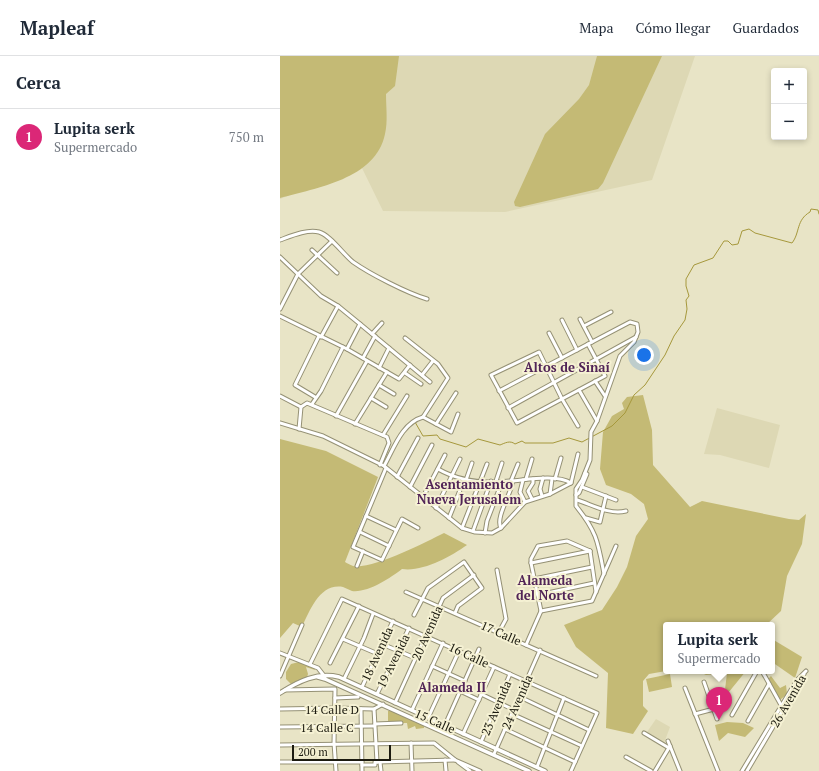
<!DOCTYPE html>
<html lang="es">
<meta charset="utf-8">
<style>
body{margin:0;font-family:"PT Serif",serif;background:#f6f6f7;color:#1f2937}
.controls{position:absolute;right:12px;top:12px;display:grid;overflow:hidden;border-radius:4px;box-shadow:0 2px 6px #0003}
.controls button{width:36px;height:36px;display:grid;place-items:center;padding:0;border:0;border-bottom:1px solid #e0e1e3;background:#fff;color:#1f2937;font:20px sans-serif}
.scale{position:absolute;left:12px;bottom:10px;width:99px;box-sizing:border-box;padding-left:4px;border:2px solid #1b1a0f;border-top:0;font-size:11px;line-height:14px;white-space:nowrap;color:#1b1a0f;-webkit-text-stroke:3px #f5f1d3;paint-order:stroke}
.you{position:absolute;left:364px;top:299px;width:14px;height:14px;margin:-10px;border:3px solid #fff;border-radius:50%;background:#1a73e8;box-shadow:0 0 0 6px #1a73e833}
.badge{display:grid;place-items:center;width:26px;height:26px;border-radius:50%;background:#db2777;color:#fff;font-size:13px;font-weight:700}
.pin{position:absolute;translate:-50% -33px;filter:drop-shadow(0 1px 2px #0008)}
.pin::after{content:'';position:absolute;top:21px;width:14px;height:12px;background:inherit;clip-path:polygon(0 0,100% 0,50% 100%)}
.popup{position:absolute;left:383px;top:566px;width:112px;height:52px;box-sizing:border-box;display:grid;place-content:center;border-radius:4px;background:#fff;filter:drop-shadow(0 1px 3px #0005);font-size:13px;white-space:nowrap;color:#747a83}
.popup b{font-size:15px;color:#1f2937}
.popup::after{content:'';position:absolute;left:50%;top:100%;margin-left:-8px;border:8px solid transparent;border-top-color:#fff}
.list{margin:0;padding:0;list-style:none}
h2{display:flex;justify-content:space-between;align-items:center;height:52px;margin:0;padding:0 16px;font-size:17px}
h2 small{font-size:13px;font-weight:400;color:#747a83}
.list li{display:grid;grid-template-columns:26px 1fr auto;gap:12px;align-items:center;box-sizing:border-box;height:56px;padding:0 16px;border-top:1px solid #e0e1e3}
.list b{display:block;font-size:15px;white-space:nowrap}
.list p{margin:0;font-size:13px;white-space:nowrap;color:#747a83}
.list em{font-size:13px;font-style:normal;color:#747a83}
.map{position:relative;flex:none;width:539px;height:715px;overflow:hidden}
header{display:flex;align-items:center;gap:24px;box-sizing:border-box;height:56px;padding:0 20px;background:#fff;border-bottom:1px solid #e0e1e3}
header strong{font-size:19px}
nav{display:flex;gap:22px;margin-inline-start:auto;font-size:14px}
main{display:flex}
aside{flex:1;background:#fff}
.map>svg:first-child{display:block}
.built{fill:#ddd8b4}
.green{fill:#c4ba75}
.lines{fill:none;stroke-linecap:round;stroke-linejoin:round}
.stream{stroke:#a6983c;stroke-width:1}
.minor-casing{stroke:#959175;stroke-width:5}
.tertiary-casing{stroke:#959175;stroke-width:5.5}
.minor{stroke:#fff;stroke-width:3}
.tertiary{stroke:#fff;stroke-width:3.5}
.labels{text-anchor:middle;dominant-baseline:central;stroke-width:4;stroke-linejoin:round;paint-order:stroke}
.street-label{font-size:12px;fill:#1b1a0f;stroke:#f5f1d3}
.neighbourhood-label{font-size:13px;font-weight:bold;fill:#512457;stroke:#f5f1d3}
</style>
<header>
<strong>Mapleaf</strong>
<nav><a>Mapa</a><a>Cómo llegar</a><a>Guardados</a></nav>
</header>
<main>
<aside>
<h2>Cerca<small></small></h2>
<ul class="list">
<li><span class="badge">1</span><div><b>Lupita serk</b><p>Supermercado</p></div><em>750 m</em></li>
</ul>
</aside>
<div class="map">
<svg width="539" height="715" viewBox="0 0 539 715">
<rect width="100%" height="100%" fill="#e8e4c6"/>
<g class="built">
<polygon points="0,0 415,0 372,124 225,156 103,155 81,110 0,143"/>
<polygon points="437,352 500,369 489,412 440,399 424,398"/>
<polygon points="376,663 390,671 384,687 367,676"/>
</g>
<g class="green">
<path d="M 0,0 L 119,0 L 115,30 L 106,38 C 106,51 108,66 105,78 C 96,123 36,132 0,142 Z"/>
<polygon points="317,0 382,0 323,127 318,133 240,151 235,150 234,146 265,78 299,43 309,29"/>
<polygon points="363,339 372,374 373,409 410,451 422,445 509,463 519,464 526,458 522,488 507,520 501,555 486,569 386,569 386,615 369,618 363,625 363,650 368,655 353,678 326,672 328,617 296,591 284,569 322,554 337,531 347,511 356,480 368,463 364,448 351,438 326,429 320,413 323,376 332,360 344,353 342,347 347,341"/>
<path d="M 0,383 L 46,395 L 98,421 L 65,506 C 67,507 70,509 73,510 C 92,514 146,486 164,477 L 187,489 C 170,501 143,516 122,513 C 110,522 88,537 72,535 C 69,534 66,532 63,531 C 40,527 30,554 22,571 L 13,567 L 0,582 Z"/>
<polygon points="492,583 522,601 515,622 492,606"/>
<polygon points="19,606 34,611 35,614 26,611 28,618 27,621 11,628 6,623 6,616 11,608"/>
<polygon points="418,615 466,615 444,642 447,617 426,619"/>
<polygon points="390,618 392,631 369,636 366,623"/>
<polygon points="491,620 500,632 506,629 507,638 500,644 488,623"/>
<polygon points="108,655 119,655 126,658 127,663 127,661 134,666 144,669 144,672 136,673 135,670 128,673 127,667 108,667"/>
<polygon points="447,666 463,667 474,672 465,681 448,677 439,685 435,669"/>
</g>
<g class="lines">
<path class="stream" d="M 135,366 L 143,380 L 157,379 L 160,383 L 186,391 L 198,383 L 220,389 C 225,387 230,384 235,388 L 242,385 L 245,387 L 273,387 L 289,382 L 302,386 L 332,370 L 345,357 L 354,339 L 365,329 L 385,299 L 394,280 L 405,264 L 407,253 L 406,244 L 409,240 L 406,230 L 406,223 L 414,209 L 433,202 L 444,185 L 448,185 L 452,189 L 458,188 L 462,175 L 469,173 L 475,177 L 512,187 C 520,177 516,164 530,156 L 531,153 L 538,154 L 539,158"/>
<g class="minor-casing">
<g id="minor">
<path d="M 0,184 C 11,180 27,173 39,176 C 50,179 63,198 73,206 C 90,218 127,237 147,243"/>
<polyline points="32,194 57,217"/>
<polyline points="0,201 41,240 58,250 80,268 150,326"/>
<polyline points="0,253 18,218 52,185"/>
<polyline points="0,260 67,293 119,323 130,309"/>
<polyline points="300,263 312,286"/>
<polyline points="282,264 297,294"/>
<polyline points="304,270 331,256"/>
<polyline points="269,277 282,302"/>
<polyline points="92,278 102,267"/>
<polyline points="41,281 58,250"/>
<polyline points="125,282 158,308 168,322 143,361"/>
<polyline points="67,293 80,268"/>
<polyline points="83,302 95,280"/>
<polyline points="99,312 109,292"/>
<polyline points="125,317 141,328"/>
<polyline points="142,319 153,305"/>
<polyline points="315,325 325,340"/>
<polyline points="99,329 114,338"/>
<polyline points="299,334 317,365"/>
<path d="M 219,335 L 350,266 L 357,268 L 358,276 L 354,286 L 340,300 L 317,365 L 311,376 L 310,404 L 302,424 L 296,433 L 296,450 C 317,476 318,486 324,518"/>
<polyline points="0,340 21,351"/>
<polyline points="35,341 15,329 39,280"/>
<polyline points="91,342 106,351"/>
<polyline points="32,348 41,335 63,291"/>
<polyline points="228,352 356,281"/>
<polyline points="56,360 87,305"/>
<polyline points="0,367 43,380 104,410 182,472 195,476 212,477 221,472 245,446 270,438 291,427 298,398"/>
<polyline points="75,368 107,316"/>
<polyline points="156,368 176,337"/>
<polyline points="298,370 282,343 259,296 211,319 237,367 325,320 308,288"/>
<polyline points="19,373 21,351 27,347 107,381 109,387 100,409"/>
<polyline points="103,379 127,340"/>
<path d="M 104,410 C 114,392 122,367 143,361 L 171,376 L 178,358"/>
<polyline points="106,412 86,460 116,474"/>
<path d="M 158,413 C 179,425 205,428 230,425 C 246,424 276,418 291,427"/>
<polyline points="117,421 138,382"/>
<polyline points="246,423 252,403"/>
<polyline points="275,423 281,402"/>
<polyline points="186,424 192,407"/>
<polyline points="243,424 240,436 245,446"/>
<polyline points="216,425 222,407"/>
<polyline points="231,425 238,408"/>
<polyline points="130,431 152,389"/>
<polyline points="302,431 336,444"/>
<polyline points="270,438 272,423"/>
<polyline points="296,439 299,437 307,418 305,417"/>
<polyline points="262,440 260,433 263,422"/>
<polyline points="143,441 165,399"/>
<polyline points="252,443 248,435 253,427 253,423"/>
<path d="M 297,444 C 313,449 329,459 346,455"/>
<polyline points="156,452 180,403"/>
<polyline points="86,460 73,491 102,504 122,463 138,472"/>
<polyline points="169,462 184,424"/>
<polyline points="306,462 320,466 326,440"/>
<polyline points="182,472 207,408"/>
<path d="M 221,472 C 215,462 231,438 233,425"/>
<polyline points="193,475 211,425"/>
<polyline points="80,476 109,490"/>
<polyline points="205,477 207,465 222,426"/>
<polyline points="310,495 316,536"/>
<polyline points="251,507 310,495"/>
<polyline points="77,510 83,495"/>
<polyline points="217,514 226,563 219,576"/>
<polyline points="254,523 312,511"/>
<polyline points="126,536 316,620"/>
<polyline points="258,539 314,527"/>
<polyline points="261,555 312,545 336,490"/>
<polyline points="134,559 148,532 184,506 202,532 178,550 175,557"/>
<polyline points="63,583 98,598"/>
<polyline points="102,588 135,602"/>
<polyline points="246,589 261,555 251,507 251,503 258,490 287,485 310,495"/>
<polyline points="0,597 38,612 45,621"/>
<polyline points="50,607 79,550"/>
<polyline points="30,608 62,543 317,657 291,715"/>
<polyline points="152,610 185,625"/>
<polyline points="482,615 501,649"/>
<polyline points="0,620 22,569"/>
<polyline points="64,623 84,582 93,558"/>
<polyline points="424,626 437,663"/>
<polyline points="82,631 113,565"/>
<polyline points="405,632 438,715"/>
<polyline points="5,634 55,633 54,687 56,715"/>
<polyline points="180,635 199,644"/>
<polyline points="97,638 129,572"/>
<polyline points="201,638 234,654"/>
<polyline points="240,641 309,674"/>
<polyline points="55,642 78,641"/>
<polyline points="115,647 163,542 194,519"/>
<polyline points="0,653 55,652 94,653 103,648"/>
<polyline points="81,653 82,715"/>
<polyline points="94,653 97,706"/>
<polyline points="132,654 163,587"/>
<polyline points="232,658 302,690"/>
<polyline points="415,658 434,653"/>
<polyline points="452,659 477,615"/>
<polyline points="148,662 179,595"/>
<polyline points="468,665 489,628"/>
<polyline points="95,668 121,667"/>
<polyline points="165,669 199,593"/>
<polyline points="0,671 94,670"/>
<polyline points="225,673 295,706"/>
<polyline points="364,677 389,692"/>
<polyline points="183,678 214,611"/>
<polyline points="388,685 400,715"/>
<polyline points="201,686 230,618"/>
<polyline points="131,687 132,715"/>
<polyline points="0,689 154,687 175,704 200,715"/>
<polyline points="214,698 260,594"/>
<polyline points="346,701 371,715"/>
<polyline points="165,704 166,715"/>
<polyline points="0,706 82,706"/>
<polyline points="97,706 175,704"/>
<polyline points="100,706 101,715"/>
<polyline points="178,706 190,715"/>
<polyline points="82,709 95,709 95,706 97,706"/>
<polyline points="257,711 284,642"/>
<polyline points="375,715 390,690"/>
<polyline points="462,715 517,624 526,615"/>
<polyline points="467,715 524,618"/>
</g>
</g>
<g class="tertiary-casing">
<g id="tertiary">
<polyline points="38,621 45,623 249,715"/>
<path d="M 0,637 C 19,625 37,616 59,621 L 265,715"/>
</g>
</g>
<use href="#minor" class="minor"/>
<use href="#tertiary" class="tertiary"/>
</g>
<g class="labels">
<g class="street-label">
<text transform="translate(147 577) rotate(-66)">20 Avenida</text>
<text transform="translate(221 577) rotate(24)">17 Calle</text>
<text transform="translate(97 598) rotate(-65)">18 Avenida</text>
<text transform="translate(189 599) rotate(25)">16 Calle</text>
<text transform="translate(113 605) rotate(-64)">19 Avenida</text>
<text transform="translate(508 645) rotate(-60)">26 Avenida</text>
<text transform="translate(237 646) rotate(-66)">24 Avenida</text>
<text transform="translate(216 652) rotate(-67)">23 Avenida</text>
<text x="52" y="653">14 Calle D</text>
<text transform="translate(155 665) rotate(24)">15 Calle</text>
<text x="47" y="671">14 Calle C</text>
</g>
<g class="neighbourhood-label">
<text x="287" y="311">Altos de Sinaí</text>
<text x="189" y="428">Asentamiento<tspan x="189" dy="15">Nueva Jerusalem</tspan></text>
<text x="265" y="524">Alameda<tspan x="265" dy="15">del Norte</tspan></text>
<text x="172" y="631">Alameda II</text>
</g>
</g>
</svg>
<div class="controls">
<button>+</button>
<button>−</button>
</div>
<div class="scale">200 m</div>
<div class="you"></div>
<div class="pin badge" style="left:439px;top:664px">1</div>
<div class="popup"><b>Lupita serk</b>Supermercado</div>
</div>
</main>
